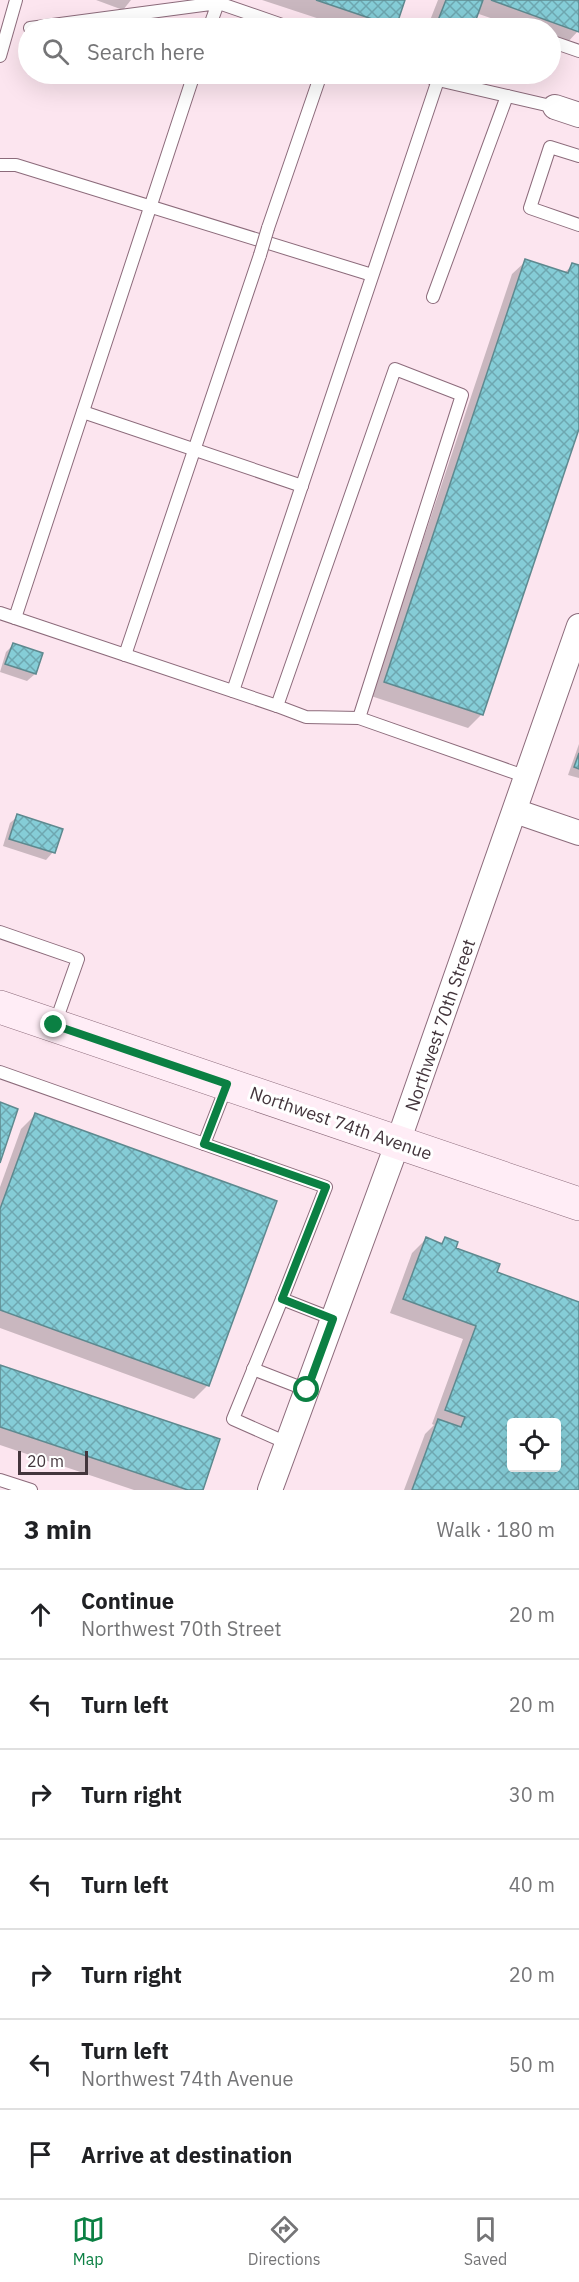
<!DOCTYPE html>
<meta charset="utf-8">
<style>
body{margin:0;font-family:"IBM Plex Sans",sans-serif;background:#f6f6f6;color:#202124}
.controls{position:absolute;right:18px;bottom:18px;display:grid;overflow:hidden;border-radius:6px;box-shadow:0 6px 24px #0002}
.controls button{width:54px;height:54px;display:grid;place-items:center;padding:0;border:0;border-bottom:2px solid #e0e0e0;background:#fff;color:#202124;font:30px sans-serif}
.scale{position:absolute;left:18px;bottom:15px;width:70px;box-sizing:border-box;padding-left:6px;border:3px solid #43353c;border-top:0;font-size:16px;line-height:21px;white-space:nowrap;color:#43353c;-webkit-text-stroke:4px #fff;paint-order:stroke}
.stop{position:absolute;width:18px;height:18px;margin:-14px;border:4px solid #0b8043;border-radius:50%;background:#fff}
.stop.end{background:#0b8043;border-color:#fff;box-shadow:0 2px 6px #0008}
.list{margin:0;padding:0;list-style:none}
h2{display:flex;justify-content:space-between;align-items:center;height:78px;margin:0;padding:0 24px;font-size:26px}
h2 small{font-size:20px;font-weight:400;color:#757577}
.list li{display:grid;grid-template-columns:39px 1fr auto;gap:18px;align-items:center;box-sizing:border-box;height:90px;padding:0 24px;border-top:2px solid #e0e0e0}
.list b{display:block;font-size:22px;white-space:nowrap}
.list p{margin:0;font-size:20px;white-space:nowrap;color:#757577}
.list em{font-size:20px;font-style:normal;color:#757577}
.icon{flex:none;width:33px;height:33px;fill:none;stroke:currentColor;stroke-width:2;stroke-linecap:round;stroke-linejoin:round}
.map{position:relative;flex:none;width:579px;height:1490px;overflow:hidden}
.search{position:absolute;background:#fff;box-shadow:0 6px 24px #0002;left:18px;right:18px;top:18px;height:66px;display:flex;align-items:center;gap:15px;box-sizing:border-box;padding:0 21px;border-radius:33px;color:#757577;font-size:22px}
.sheet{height:708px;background:#fff}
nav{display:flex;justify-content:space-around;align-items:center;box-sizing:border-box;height:84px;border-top:2px solid #e0e0e0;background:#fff;font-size:16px;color:#757577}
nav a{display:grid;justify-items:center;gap:3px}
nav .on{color:#0b8043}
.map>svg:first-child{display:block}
.shadow{fill:#0003;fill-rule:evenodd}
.building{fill:url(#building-cross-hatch);stroke:#5e898f;stroke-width:1.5;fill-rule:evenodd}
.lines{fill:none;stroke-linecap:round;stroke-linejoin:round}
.lane-casing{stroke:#8c6b7b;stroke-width:14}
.street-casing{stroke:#8c6b7b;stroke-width:26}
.secondary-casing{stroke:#8c6b7b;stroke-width:34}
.lane{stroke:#fff;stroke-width:12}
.street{stroke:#fff;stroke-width:24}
.secondary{stroke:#ffedf6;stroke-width:33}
.lane-bridge-casing{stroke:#8c6b7b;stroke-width:14;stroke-linecap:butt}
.lane-bridge{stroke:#fff;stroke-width:12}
.route{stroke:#0b8043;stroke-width:8}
.labels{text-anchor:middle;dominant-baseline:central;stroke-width:6;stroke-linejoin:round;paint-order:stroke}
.street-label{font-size:18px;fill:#43353c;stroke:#fff}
</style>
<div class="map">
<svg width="579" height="1490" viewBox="0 0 579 1490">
<defs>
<pattern id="building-cross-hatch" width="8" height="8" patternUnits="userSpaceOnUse" patternTransform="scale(1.5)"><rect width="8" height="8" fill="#85cdd7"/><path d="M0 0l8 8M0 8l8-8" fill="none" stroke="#6ea7b0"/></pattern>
</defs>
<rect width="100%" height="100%" fill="#fce5ef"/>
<g class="shadow">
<polygon points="96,0 131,0 123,10"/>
<polygon points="262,0 403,0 392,28 347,28"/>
<polygon points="438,0 579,0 579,30 565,45 550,40 550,28 519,28 476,13 471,28 427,28"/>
<polygon points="526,261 564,273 573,265 579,267 579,424 482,714 468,728 371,696 512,274"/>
<polygon points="13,645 41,654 35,674 27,681 0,672 6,652"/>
<polygon points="579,744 579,778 568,775"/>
<polygon points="18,816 53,852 46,860 3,846 10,823"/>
<polygon points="35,1115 208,1385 194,1399 0,1328 0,1187 21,1129"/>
<path d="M 426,1239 L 440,1244 L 445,1239 L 454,1249 L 495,1273 L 579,1304 L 579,1490 L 404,1490 L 425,1434 L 434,1425 L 432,1424 L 463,1339 L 390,1313 L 412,1253 ZM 512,1422 L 556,1422 L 556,1468 L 512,1468 Z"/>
<polygon points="0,1367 201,1490 134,1490 0,1445"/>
</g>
<g class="building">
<polygon points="316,0 405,0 396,27"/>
<polygon points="446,0 483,0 473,28 435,28"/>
<polygon points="491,0 579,0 579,32"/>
<polygon points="525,259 568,273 572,263 579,265 579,429 483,715 384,682"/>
<polygon points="13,643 43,653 36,674 5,664"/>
<polygon points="579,753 579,769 574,767"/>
<polygon points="17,814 63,829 55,853 9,839"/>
<polygon points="0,1102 18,1109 0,1163"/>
<polygon points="35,1113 277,1201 209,1386 0,1310 0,1209"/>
<path d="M 426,1237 L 442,1244 L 445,1237 L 458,1242 L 456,1248 L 500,1264 L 497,1272 L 579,1302 L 579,1490 L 412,1490 L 438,1419 L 461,1427 L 465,1417 L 445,1410 L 476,1326 L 403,1299 ZM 512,1422 L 556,1422 L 556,1468 L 512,1468 Z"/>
<polygon points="0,1365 220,1439 203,1490 188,1490 0,1427"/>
</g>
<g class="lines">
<g class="lane-casing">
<g id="lane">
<polyline points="210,0 291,28"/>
<polyline points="502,25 513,28"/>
<polyline points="30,28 218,3 209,28"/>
<polyline points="550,41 579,51"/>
<polyline points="0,56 16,0"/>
<polyline points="420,74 438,80 555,107"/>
<polyline points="579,156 550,147 530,208 579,225"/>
<polyline points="0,165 16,165 372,275"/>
<polyline points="268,228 321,74"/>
<polyline points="433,297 507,96"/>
<polyline points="83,412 302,486"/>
<polyline points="0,613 277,706"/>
<polyline points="15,618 194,74"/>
<polyline points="125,655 260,255"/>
<polyline points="233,691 438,80"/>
<polyline points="359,718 462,395 395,369 277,706 306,717 359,718 527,777"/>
<polyline points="0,932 78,959 55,1024"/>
<polyline points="0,1072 204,1144 227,1085"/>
<polyline points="204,1144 326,1187 282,1299 333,1319"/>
<polyline points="282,1299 233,1419 287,1443"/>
<polyline points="253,1369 307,1390"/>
<polyline points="0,1480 31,1490"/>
</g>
</g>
<g class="street-casing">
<g id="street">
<polyline points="555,107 579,115"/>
<polyline points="515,811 579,833"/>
<polyline points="270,1490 398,1142 579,626"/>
</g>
</g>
<g class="secondary-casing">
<polyline id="secondary" points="0,1007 579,1204"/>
</g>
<use href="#lane" class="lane"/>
<use href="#street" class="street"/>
<use href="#secondary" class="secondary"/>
<g class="lane-bridge-casing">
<polyline id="lane-bridge" points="260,255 268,228"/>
</g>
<use href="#lane-bridge" class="lane-bridge"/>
</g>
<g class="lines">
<polyline class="route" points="54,1025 227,1084 204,1144 326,1187 282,1299 333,1319 307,1390"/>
</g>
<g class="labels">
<g class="street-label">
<text transform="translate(440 1025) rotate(-71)">Northwest 70th Street</text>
<text transform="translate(341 1123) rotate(19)">Northwest 74th Avenue</text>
</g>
</g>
</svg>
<div class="controls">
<button><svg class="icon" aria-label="locate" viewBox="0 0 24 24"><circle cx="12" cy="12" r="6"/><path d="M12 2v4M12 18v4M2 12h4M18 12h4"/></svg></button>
</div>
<div class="scale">20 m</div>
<div class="stop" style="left:307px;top:1390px"></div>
<div class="stop end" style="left:54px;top:1025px"></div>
<div class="search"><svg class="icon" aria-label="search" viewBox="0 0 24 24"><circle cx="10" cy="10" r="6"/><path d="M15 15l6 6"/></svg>Search here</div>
</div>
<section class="sheet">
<h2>3 min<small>Walk · 180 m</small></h2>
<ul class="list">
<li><svg class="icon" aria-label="ahead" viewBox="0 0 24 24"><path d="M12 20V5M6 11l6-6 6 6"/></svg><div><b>Continue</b><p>Northwest 70th Street</p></div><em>20 m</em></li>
<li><svg class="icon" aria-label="left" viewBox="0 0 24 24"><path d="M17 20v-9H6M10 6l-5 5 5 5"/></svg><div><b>Turn left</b></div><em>20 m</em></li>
<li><svg class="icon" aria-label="right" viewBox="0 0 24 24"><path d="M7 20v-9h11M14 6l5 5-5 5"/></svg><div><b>Turn right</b></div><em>30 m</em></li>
<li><svg class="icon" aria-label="left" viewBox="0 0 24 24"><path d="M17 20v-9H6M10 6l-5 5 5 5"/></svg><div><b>Turn left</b></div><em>40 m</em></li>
<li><svg class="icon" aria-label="right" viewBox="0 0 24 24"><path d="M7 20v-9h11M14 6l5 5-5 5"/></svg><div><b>Turn right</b></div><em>20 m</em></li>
<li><svg class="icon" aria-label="left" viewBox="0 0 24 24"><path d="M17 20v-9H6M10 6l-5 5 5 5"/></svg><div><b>Turn left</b><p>Northwest 74th Avenue</p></div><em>50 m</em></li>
<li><svg class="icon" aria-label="arrive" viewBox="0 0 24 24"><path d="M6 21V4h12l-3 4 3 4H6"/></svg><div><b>Arrive at destination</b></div></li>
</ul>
</section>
<nav>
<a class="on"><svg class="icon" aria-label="map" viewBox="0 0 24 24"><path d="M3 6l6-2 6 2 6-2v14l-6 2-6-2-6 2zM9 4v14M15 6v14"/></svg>Map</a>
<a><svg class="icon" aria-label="directions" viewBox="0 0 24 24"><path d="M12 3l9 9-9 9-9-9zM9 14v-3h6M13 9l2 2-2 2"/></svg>Directions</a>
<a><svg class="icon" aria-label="saved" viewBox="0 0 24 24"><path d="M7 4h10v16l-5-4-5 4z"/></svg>Saved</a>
</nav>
